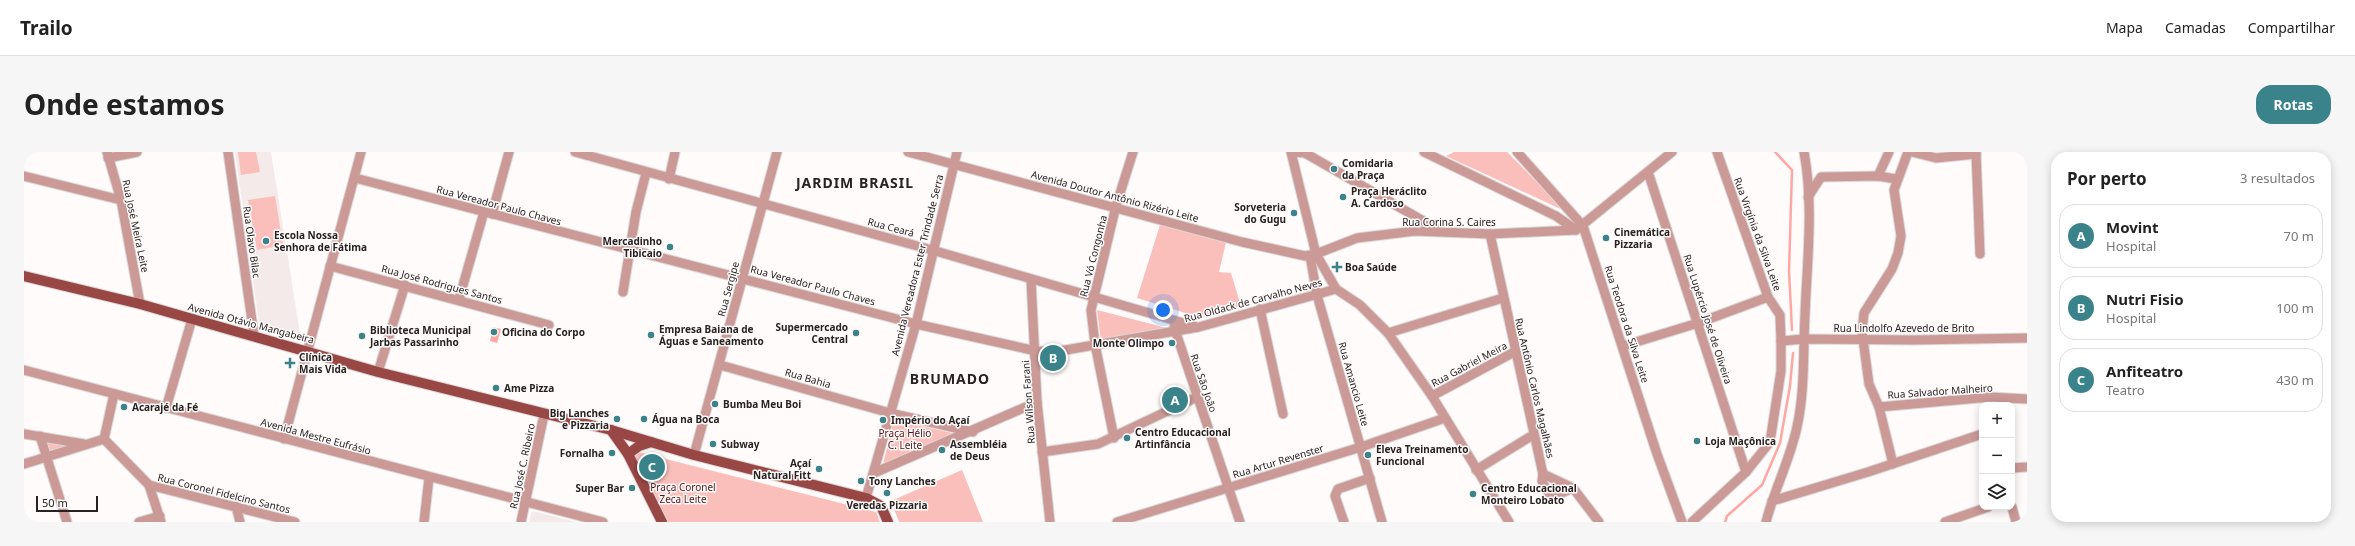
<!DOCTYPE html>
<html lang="pt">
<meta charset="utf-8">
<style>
body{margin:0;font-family:"Noto Sans",sans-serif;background:#f6f6f6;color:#222}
.controls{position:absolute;right:12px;bottom:12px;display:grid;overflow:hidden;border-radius:8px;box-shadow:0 2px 10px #0003}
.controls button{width:36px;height:36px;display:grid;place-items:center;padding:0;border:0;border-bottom:1px solid #e0e0e0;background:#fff;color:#222;font:20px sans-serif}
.scale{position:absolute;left:12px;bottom:10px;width:62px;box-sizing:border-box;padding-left:4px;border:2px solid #282221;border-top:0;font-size:11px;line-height:14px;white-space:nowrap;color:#282221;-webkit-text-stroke:3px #fefbfa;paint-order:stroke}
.you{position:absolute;left:1139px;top:158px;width:14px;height:14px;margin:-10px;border:3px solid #fff;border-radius:50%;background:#1a73e8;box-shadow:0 0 0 6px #1a73e833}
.badge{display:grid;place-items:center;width:26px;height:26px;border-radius:50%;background:#3b838a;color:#fff;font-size:13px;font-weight:700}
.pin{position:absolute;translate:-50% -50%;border:2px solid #fff;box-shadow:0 1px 4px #0006}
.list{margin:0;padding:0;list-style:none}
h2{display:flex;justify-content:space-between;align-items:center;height:52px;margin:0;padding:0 16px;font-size:17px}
h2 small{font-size:13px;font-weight:400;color:#767676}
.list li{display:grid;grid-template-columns:26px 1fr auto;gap:12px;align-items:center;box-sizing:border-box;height:64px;margin:0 8px 8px;padding:0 8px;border:1px solid #e0e0e0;border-radius:16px}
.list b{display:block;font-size:15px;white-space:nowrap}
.list p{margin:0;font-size:13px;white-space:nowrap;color:#767676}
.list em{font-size:13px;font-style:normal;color:#767676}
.icon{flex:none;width:22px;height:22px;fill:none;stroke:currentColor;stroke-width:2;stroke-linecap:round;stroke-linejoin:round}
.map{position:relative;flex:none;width:2003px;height:370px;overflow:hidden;border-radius:16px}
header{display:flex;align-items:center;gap:24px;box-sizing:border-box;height:56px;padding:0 20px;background:#fff;border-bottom:1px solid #e0e0e0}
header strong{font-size:19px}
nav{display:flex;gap:22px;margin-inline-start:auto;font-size:14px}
.intro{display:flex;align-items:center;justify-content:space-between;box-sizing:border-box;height:96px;padding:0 24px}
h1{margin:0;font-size:28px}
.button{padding:10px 18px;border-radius:16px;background:#3b838a;color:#fff;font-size:14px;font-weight:700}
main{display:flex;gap:24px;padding:0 24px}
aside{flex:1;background:#fff;border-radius:16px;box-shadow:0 2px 10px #0003}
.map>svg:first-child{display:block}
.built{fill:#f4eae9}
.green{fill:#fbbfbb}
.water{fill:#fea7a2}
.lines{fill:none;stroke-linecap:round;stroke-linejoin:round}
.stream{stroke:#fea7a2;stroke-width:2.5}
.minor-casing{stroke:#dcd8d7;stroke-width:11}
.major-casing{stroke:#dcd8d7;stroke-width:12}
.minor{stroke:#cb9a97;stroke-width:9}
.major{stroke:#994744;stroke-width:10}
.poi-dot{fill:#3b838a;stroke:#fefbfa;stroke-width:1.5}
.labels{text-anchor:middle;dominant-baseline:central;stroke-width:3;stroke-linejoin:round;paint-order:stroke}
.poi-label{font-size:10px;font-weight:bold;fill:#282221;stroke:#fefbfa;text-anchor:start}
.street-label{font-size:10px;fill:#282221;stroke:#fefbfa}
.park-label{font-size:10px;fill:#551315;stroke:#fefbfa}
.district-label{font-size:14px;font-weight:bold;letter-spacing:1px;fill:#282221;stroke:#fefbfa}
</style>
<header>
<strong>Trailo</strong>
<nav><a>Mapa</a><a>Camadas</a><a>Compartilhar</a></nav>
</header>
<div class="intro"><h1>Onde estamos</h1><a class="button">Rotas</a></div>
<main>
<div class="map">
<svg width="2003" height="370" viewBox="0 0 2003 370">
<rect width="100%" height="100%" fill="#fefbfa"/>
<g class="built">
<polygon points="211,0 247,0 277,188 236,177"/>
<polygon points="508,359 552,370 505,370"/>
</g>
<g class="green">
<polygon points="214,0 232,0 236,20 217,23"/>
<polygon points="1430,0 1483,0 1543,60 1422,4"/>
<polygon points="251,44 259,93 233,98 224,48"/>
<polygon points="1136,73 1202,90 1195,120 1207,121 1217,154 1174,165 1113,146"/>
<polygon points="1073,158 1143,176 1077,189"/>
<polygon points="870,268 937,283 859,312"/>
<polygon points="22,290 47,294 25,300"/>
<polygon points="614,300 852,360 856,370 641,370 608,305"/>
<polygon points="938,318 959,370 875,370 867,349"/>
</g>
<polygon class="water" points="469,175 477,177 473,191 466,189"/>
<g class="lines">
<g class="stream">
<polyline points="1751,0 1768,18 1765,119 1768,178"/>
<polyline points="1701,370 1703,364 1738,333 1756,291 1766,234 1769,201"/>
</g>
<g class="minor-casing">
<g id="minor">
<polyline points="83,0 97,48 116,152"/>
<polyline points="204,0 230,183"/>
<polyline points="551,0 908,98 1170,174"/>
<polyline points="884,0 1218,90 1281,104 1292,102 1333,86 1391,79 1466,82 1552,78 1648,0"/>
<polyline points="1267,0 1292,102 1312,137 1336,153 1364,181 1408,244 1485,370"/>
<polyline points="1269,0 1281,1 1415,78"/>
<polyline points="1400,0 1532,64 1552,78"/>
<polyline points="1493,0 1559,74 1633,302 1658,370"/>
<polyline points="1888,0 1912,6 1952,2"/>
<polyline points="1952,0 1956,102"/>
<polyline points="84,6 113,0"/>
<polyline points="1624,20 1722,320"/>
<polyline points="0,24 97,48"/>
<polyline points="1854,24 1865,0"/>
<polyline points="331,26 892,172 1012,199 1030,200 1175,175 1312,137"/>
<polyline points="645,27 651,0"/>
<polyline points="1784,45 1797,25 1854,24 1872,27"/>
<polyline points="468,62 485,0"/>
<polyline points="1466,82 1519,322 1549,336 1575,370"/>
<polyline points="1286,104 1293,143 1358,370"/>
<polyline points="306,114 525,173"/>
<polyline points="1007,127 1013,250 1026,370"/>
<polyline points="599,140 612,60 622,21"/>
<polyline points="435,147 460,60"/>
<polyline points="1236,157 1259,262"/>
<polyline points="1150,175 1216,370"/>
<polyline points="1364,181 1479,146"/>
<polyline points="1757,189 1780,187 1890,188 2003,186"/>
<polyline points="1599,194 1674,171 1744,145"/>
<polyline points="696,213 866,261 949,280"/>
<polyline points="0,218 579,370"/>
<polyline points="354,220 381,133"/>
<polyline points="1408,244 1492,199"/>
<polyline points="1855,255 1966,245 2003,247"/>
<polyline points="142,256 168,167"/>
<polyline points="0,282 60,292"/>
<polyline points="16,284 43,370"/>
<polyline points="1090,286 1071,192 1067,158 1092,54 1109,0"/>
<polyline points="80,287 125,333 137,370"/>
<polyline points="80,287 90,242"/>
<polyline points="260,287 337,0"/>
<polyline points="1018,300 1074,292 1173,245"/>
<polyline points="670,303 753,0"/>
<polyline points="0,312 80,287"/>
<polyline points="1869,312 1855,255 1845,232 1838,180 1840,161 1868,117 1874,101 1877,84 1870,38 1884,0"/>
<polyline points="1988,316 2003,315"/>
<polyline points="1452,318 1509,283"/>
<polyline points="850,321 1013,250"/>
<polyline points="1519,322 1518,329 1525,343 1529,345 1549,336"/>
<polyline points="125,333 271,370"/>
<polyline points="842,346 892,172 933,0"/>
<polyline points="1748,349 1844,320 1958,282"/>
<polyline points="212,354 216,370"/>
<polyline points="1988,355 1992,370"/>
<polyline points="115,370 136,364"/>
<polyline points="400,370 405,326"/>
<polyline points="497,370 520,263"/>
<polyline points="1093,370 1337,295 1421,266"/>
<polyline points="1320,370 1311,344 1314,337 1346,326"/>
<polyline points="1668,370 1722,320 1746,290 1757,219 1757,189 1756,163 1744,145 1693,0"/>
<path d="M 1742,370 C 1750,338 1766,308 1773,275 C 1781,239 1779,200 1781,163 C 1783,110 1790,53 1780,0"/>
<polyline points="1921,370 1964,355"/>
</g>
</g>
<g class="major-casing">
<g id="major">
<polyline points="0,124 116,152 354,220 587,278 670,303 842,346 857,354 864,370"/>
<polyline points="587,278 604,302 638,370"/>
<polyline points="604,302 615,294 627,290"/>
</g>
</g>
<use href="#minor" class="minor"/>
<use href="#major" class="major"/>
</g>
<g class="poi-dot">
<circle cx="1310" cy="17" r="4"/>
<circle cx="1319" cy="45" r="4"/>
<circle cx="1270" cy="61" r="4"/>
<circle cx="1582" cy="86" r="4"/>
<circle cx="242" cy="89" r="4"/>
<circle cx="646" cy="95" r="4"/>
<path d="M1311 109h4v4h4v4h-4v4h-4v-4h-4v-4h4z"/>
<circle cx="470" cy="180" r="4"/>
<circle cx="832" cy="181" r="4"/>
<circle cx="627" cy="183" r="4"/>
<circle cx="338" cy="184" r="4"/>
<circle cx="1148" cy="191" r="4"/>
<path d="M264 205h4v4h4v4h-4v4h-4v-4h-4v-4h4z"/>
<circle cx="472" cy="236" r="4"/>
<circle cx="691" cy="252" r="4"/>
<circle cx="100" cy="255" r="4"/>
<circle cx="593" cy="267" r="4"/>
<circle cx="620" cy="267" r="4"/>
<circle cx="859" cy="268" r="4"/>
<circle cx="1103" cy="286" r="4"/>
<circle cx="1673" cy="289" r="4"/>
<circle cx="689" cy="292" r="4"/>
<circle cx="918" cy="298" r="4"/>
<circle cx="588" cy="301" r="4"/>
<circle cx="1344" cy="303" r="4"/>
<circle cx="795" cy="317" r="4"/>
<circle cx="837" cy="329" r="4"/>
<circle cx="608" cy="336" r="4"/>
<circle cx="863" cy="341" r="4"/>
<circle cx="1449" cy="342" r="4"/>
</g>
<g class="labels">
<g class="poi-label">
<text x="1318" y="11">Comidaria<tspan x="1318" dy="12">da Praça</tspan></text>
<text x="1327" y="39">Praça Heráclito<tspan x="1327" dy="12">A. Cardoso</tspan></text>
<text x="1262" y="55" text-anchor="end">Sorveteria<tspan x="1262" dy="12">do Gugu</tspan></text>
<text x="1590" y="80">Cinemática<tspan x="1590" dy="12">Pizzaria</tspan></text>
<text x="250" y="83">Escola Nossa<tspan x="250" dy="12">Senhora de Fátima</tspan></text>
<text x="638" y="89" text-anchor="end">Mercadinho<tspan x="638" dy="12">Tibicaio</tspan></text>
<text x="1321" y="115">Boa Saúde</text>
<text x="824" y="175" text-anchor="end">Supermercado<tspan x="824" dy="12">Central</tspan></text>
<text x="635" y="177">Empresa Baiana de<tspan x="635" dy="12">Águas e Saneamento</tspan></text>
<text x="346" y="178">Biblioteca Municipal<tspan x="346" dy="12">Jarbas Passarinho</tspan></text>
<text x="478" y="180">Oficina do Corpo</text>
<text x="1140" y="191" text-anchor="end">Monte Olimpo</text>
<text x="275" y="205">Clínica<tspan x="275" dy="12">Mais Vida</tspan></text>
<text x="480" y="236">Ame Pizza</text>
<text x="699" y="252">Bumba Meu Boi</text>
<text x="108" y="255">Acarajé da Fé</text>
<text x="585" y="261" text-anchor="end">Big Lanches<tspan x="585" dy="12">e Pizzaria</tspan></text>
<text x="628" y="267">Água na Boca</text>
<text x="867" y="268">Império do Açaí</text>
<text x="1111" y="280">Centro Educacional<tspan x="1111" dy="12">Artinfância</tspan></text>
<text x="1681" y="289">Loja Maçônica</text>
<text x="697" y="292">Subway</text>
<text x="926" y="292">Assembléia<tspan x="926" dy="12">de Deus</tspan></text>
<text x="1352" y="297">Eleva Treinamento<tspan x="1352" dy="12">Funcional</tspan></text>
<text x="580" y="301" text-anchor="end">Fornalha</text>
<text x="787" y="311" text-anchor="end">Açaí<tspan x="787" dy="12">Natural Fitt</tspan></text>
<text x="845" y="329">Tony Lanches</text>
<text x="600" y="336" text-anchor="end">Super Bar</text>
<text x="1457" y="336">Centro Educacional<tspan x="1457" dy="12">Monteiro Lobato</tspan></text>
<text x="863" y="353" text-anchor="middle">Veredas Pizzaria</text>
</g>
<g class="street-label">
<text transform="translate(1091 44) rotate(15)">Avenida Doutor Antônio Rizério Leite</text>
<text transform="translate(475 53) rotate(15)">Rua Vereador Paulo Chaves</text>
<text x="1425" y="70">Rua Corina S. Caires</text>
<text transform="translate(112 74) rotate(78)">Rua José Meira Leite</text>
<text transform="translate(867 75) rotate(15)">Rua Ceará</text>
<text transform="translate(1734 82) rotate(70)">Rua Virgínia da Silva Leite</text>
<text transform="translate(228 90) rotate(82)">Rua Olavo Bilac</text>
<text transform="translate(1069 104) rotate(-76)">Rua Vó Congonha</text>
<text transform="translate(893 113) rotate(-76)">Avenida Vereadora Ester Trindade Serra</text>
<text transform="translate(418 132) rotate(15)">Rua José Rodrigues Santos</text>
<text transform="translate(789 133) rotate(15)">Rua Vereador Paulo Chaves</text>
<text transform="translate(704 137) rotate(-75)">Rua Sergipe</text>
<text transform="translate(1229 148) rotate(-15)">Rua Oldack de Carvalho Neves</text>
<text transform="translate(1684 167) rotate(72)">Rua Lupércio José de Oliveira</text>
<text transform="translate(227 171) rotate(15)">Avenida Otávio Mangabeira</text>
<text transform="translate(1603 172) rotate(72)">Rua Teodora da Silva Leite</text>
<text x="1880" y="176">Rua Lindolfo Azevedo de Brito</text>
<text transform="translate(1445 212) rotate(-28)">Rua Gabriel Meira</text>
<text transform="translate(784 226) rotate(16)">Rua Bahia</text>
<text transform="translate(1180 231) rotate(71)">Rua São João</text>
<text transform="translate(1330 232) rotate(74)">Rua Amancio Leite</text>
<text transform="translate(1511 236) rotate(77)">Rua Antônio Carlos Magalhães</text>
<text transform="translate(1916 239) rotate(-4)">Rua Salvador Malheiro</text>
<text transform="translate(1004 250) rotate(-94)">Rua Wilson Farani</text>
<text transform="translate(292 284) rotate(15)">Avenida Mestre Eufrásio</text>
<text transform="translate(1254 309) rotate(-17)">Rua Artur Revenster</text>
<text transform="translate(498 314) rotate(-78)">Rua José C. Ribeiro</text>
<text transform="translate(200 341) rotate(14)">Rua Coronel Fidelcino Santos</text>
</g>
<g class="park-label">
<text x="881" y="281">Praça Hélio<tspan x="881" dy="12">C. Leite</tspan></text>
<text x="659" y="335">Praça Coronel<tspan x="659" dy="12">Zeca Leite</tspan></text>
</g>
<g class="district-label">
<text x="831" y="30">JARDIM BRASIL</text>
<text x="926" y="226">BRUMADO</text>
</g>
</g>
</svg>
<div class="controls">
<button>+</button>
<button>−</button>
<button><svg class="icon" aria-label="layers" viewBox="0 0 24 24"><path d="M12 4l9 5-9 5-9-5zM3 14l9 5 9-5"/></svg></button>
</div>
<div class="scale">50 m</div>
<div class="you"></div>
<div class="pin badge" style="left:1151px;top:248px">A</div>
<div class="pin badge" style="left:1029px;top:206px">B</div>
<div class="pin badge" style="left:628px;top:315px">C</div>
</div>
<aside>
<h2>Por perto<small>3 resultados</small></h2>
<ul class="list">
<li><span class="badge">A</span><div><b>Movint</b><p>Hospital</p></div><em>70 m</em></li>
<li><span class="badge">B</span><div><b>Nutri Fisio</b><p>Hospital</p></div><em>100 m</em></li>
<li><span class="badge">C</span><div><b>Anfiteatro</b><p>Teatro</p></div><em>430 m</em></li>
</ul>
</aside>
</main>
